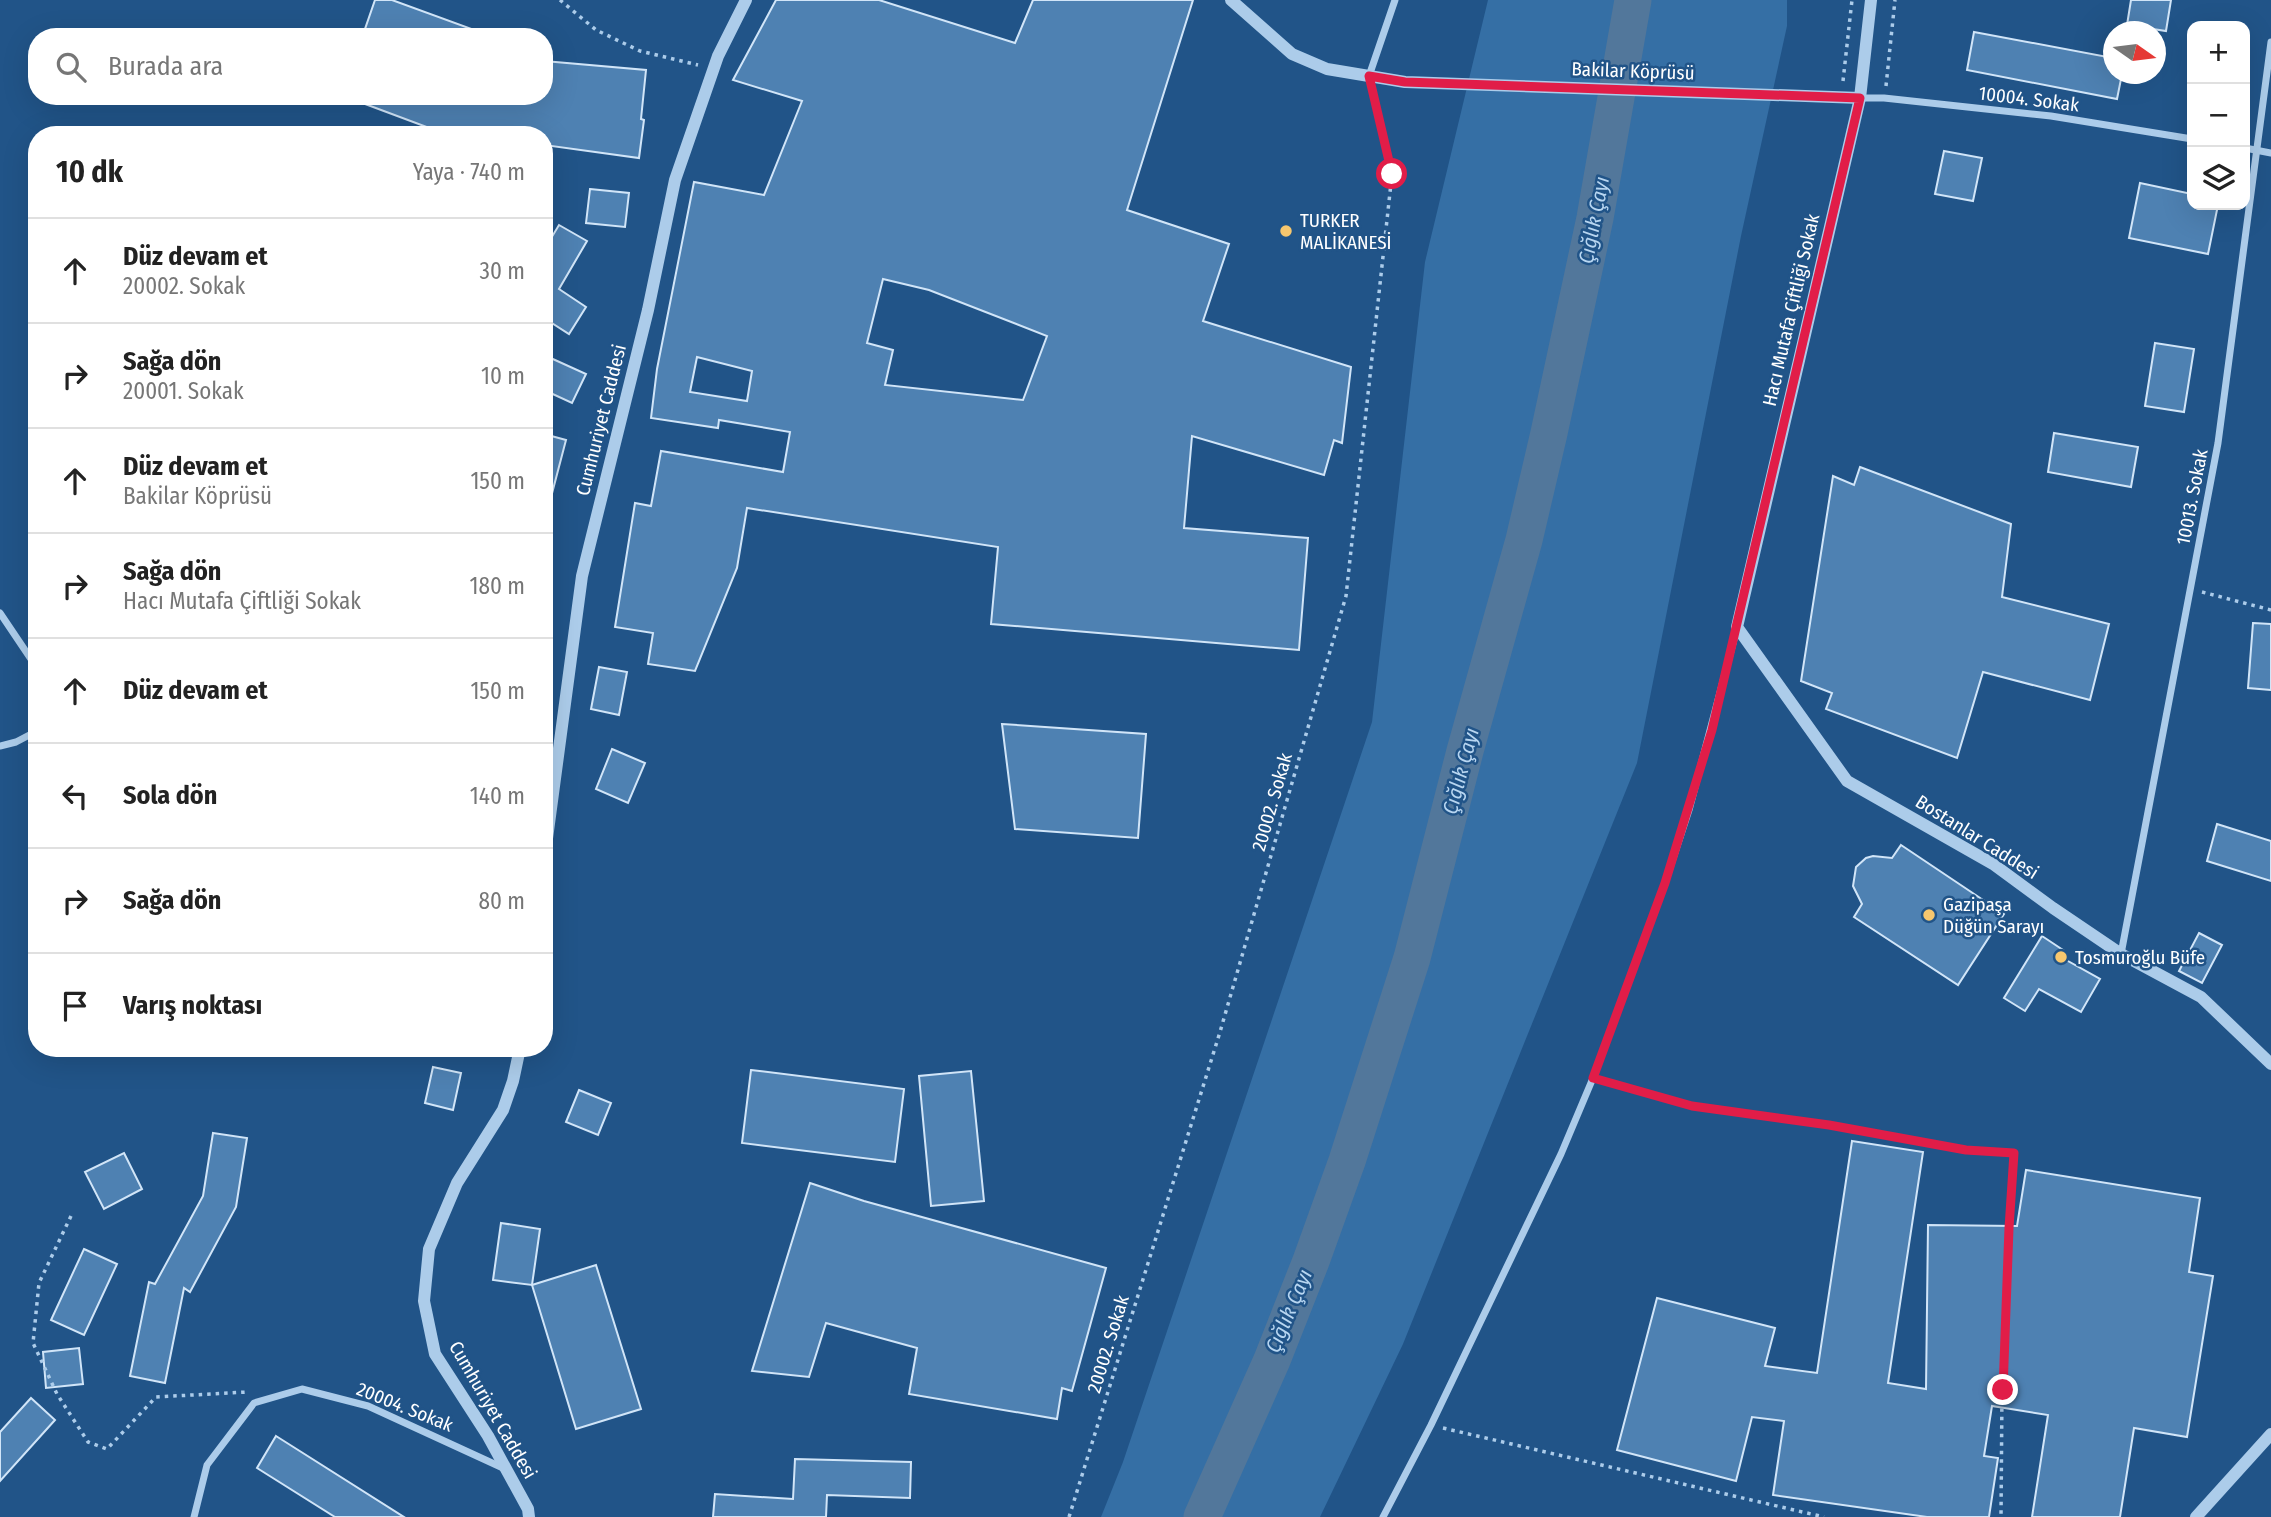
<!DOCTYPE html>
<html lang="tr">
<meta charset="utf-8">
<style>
body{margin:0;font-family:"Fira Sans Condensed",sans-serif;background:#f6f6f6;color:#222}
.controls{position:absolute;right:21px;top:21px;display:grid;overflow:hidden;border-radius:14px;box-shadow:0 7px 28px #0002}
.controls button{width:63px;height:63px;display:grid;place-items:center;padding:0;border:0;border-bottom:2px solid #e0e0e0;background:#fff;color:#222;font:35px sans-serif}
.compass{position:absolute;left:2103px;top:21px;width:63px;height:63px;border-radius:50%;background:#fff;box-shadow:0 7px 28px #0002;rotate:104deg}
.stop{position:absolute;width:21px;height:21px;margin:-16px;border:5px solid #e11d48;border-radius:50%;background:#fff}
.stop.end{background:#e11d48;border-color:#fff;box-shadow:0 2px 7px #0008}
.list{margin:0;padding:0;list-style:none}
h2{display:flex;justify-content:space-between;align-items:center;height:91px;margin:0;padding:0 28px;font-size:30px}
h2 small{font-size:23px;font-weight:400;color:#767676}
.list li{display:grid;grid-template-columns:46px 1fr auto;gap:21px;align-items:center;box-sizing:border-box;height:105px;padding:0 28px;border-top:2px solid #e0e0e0}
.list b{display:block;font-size:26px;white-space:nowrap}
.list p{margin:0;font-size:23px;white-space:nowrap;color:#767676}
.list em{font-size:23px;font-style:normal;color:#767676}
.icon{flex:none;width:38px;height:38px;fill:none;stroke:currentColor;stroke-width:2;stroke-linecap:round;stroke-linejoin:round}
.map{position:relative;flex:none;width:2271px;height:1517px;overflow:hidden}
.search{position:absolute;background:#fff;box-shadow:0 7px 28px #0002;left:28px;top:28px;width:525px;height:77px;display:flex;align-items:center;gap:18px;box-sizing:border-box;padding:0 24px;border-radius:28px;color:#767676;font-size:26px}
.panel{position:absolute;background:#fff;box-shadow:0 7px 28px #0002;left:28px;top:126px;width:525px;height:931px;border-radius:28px}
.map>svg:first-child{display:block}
.green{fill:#356fa5}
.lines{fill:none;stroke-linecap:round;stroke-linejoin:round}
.river{stroke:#52779b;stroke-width:37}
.building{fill:#4e81b2;stroke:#d1e5f8;stroke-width:2;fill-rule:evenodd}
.path{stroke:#acccea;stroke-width:3.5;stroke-dasharray:3.5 5;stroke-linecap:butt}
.minor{stroke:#acccea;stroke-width:7}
.tertiary{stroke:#acccea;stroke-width:12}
.route{stroke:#e11d48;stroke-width:9}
.poi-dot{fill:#f7c76e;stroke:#215488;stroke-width:2.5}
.labels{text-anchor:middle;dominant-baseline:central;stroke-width:5;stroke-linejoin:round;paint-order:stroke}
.street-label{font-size:19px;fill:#fff;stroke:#215488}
.poi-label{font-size:19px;fill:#fff;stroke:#215488;text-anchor:start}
.water-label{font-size:21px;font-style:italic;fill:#b8d6f1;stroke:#215488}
</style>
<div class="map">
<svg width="2271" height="1517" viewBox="0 0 2271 1517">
<rect width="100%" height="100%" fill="#215488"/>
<polygon class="green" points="1488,0 1787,0 1787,26 1741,236 1637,763 1403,1344 1320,1517 1101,1517 1123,1462 1372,722 1425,262"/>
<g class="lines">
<polyline class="river" points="1202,1517 1272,1360 1311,1261 1347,1161 1412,958 1465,751 1524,540 1549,433 1595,218 1633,0"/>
</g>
<g class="building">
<polygon points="375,0 392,0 488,35 487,37 387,37 365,29"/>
<path d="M 776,0 L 879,0 L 1015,43 L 1033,0 L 1193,0 L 1127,210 L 1229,244 L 1203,321 L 1351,367 L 1342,443 L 1334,440 L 1324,475 L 1192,436 L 1184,528 L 1308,538 L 1299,650 L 991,624 L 998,547 L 747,508 L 737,568 L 695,671 L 648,664 L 653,633 L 615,627 L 635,503 L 651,506 L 661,451 L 783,472 L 790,432 L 719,420 L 718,428 L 651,418 L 657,369 L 694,182 L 764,195 L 802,101 L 733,80 ZM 883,279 L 929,290 L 1047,336 L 1023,400 L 885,385 L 893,350 L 867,343 ZM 697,357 L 752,371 L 747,401 L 690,392 Z"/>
<polygon points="2131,0 2171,0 2166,31 2127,25"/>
<polygon points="1974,32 2113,58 2113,74 2122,74 2117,99 1967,70"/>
<polygon points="544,61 646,70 641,119 644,120 639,158 544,145 544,135 448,135 349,98 349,96 544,96"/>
<polygon points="1944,151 1982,158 1973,201 1935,194"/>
<polygon points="2140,183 2192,194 2192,205 2218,205 2208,254 2129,238"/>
<polygon points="590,189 629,193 625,227 586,223"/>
<polygon points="559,225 587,241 559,289 586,307 569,334 544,318 544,250"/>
<polygon points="2155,343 2194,349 2184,412 2145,406"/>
<polygon points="544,355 586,374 572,403 544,390"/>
<polygon points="2054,433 2138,447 2131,487 2048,472"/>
<polygon points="544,434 566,440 550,501 544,500"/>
<polygon points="1860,467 2011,524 2002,597 2109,624 2090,700 1983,672 1957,758 1826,709 1832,693 1801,681 1833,476 1854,485"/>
<polygon points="2253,623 2271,624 2271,690 2248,688"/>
<polygon points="599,667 627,672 619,715 591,709"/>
<polygon points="1002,724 1146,734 1138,838 1015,829"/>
<polygon points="612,749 645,763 628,803 596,789"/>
<polygon points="2217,824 2271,841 2271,881 2207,861"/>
<polygon points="1901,845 2004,914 1958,985 1854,917 1862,904 1853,886 1856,867 1866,858 1873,856 1892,858"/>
<polygon points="2199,933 2222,945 2202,983 2179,971"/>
<polygon points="2042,936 2063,950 2059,956 2100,979 2081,1012 2039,989 2025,1011 2004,998"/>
<polygon points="433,1067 461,1073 453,1110 425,1103"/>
<polygon points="751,1070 904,1089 895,1162 742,1143"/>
<polygon points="971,1071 984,1201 931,1206 919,1076"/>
<polygon points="579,1090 611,1103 598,1135 566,1122"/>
<polygon points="213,1133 247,1138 236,1207 190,1292 184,1288 165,1383 130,1376 149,1282 155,1284 203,1196"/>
<polygon points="1852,1141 1923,1152 1888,1383 1926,1389 1928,1225 2017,1226 2026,1170 2200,1198 2189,1272 2213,1276 2187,1437 2134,1428 2120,1517 2032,1517 2048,1415 1992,1406 1984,1456 1998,1458 1989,1517 1927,1517 1773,1495 1784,1421 1752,1417 1736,1481 1617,1450 1657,1298 1775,1328 1765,1366 1817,1373"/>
<polygon points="124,1153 142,1189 104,1209 85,1172"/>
<polygon points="810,1183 864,1201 1106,1268 1072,1391 1062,1388 1057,1419 909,1394 917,1348 826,1323 809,1377 752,1371"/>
<polygon points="501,1223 540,1229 532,1285 493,1280"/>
<polygon points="84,1249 117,1264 84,1335 51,1320"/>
<polygon points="596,1265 641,1409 576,1429 532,1285"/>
<polygon points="79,1348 83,1384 46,1388 43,1352"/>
<polygon points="31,1398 55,1420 0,1481 0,1432"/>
<polygon points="276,1436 404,1517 335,1517 257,1468"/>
<polygon points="795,1459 911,1462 910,1498 827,1495 826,1517 713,1517 715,1494 793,1499"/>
</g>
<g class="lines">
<g class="path">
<polyline points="560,0 596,30 640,51 698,65"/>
<polyline points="1843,81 1852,0"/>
<polyline points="1886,86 1895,0"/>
<polyline points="2202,592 2271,610"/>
<polyline points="1605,1082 1692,1106 1829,1125 1966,1150 2014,1153 2002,1390 2001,1517"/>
<polyline points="71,1216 39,1283 33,1343 57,1394 88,1442 107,1449 156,1397 247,1392"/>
<polyline points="1443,1428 1824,1517"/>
<polyline points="1069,1517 1220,1032 1346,596 1392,174 1373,91"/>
</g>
<g class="minor">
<polyline points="1369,76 1395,0"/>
<polyline points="1860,98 1884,98 2051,116 2192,139"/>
<polyline points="2245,148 2271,153"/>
<polyline points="0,613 37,668"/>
<polyline points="0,746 16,742 37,731"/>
<polyline points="2121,954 2218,443 2271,42"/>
<polyline points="194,1517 207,1465 254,1403 302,1389 368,1406 503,1468"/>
<polyline points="1383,1517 1431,1425 1561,1154 1593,1078 1665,883 1689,810 1737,628"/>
</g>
<g class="tertiary">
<polyline points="1231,0 1292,54 1327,69 1405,82 1860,98"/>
<polyline points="1871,0 1860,98 1737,627 1847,781 1993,864 2053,908 2121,954 2201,997 2271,1064"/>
<polyline points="544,861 582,576 648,310 675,180 718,56 746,0"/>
<polyline points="520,1048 513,1081 503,1110 457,1183 429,1249 424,1301 435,1354 488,1436 528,1509 529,1517"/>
<polyline points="2196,1517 2271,1434"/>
</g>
</g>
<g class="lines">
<polyline class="route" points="1392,174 1369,76 1405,82 1860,98 1712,730 1665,883 1593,1078 1692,1106 1829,1125 1966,1150 2014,1153 2009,1228 2003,1390"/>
</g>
<g class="poi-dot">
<circle cx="1286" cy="231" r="7"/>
<circle cx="1929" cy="915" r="7"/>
<circle cx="2061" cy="957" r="7"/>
</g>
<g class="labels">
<g class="street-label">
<text transform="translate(1633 71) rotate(2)">Bakilar Köprüsü</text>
<text transform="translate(2029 99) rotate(7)">10004. Sokak</text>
<text transform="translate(1791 310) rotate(-77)">Hacı Mutafa Çiftliği Sokak</text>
<text transform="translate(601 420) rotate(-76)">Cumhuriyet Caddesi</text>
<text transform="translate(2192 497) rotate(-79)">10013. Sokak</text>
<text transform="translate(1272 802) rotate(-74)">20002. Sokak</text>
<text transform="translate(1977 837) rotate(32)">Bostanlar Caddesi</text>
<text transform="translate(1108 1344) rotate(-73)">20002. Sokak</text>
<text transform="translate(405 1407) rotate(22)">20004. Sokak</text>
<text transform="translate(493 1410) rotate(60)">Cumhuriyet Caddesi</text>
</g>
<g class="poi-label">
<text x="1300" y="220">TURKER<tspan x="1300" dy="22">MALİKANESİ</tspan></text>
<text x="1943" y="904">Gazipaşa<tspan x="1943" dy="22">Düğün Sarayı</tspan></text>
<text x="2075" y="957">Tosmuroğlu Büfe</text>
</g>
<g class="water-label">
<text transform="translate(1594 220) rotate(-79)">Çığlık Çayı</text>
<text transform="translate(1461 771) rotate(-75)">Çığlık Çayı</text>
<text transform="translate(1289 1311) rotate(-67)">Çığlık Çayı</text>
</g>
</g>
</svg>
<div class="controls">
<button>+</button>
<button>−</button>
<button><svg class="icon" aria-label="layers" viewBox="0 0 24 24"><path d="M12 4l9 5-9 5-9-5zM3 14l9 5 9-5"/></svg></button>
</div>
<svg class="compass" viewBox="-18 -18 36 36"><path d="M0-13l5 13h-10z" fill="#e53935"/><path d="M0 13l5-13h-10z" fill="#767676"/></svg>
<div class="stop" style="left:1392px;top:174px"></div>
<div class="stop end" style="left:2003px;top:1390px"></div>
<div class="search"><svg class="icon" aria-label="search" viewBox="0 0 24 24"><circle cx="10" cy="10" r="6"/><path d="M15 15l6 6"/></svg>Burada ara</div>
<section class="panel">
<h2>10 dk<small>Yaya · 740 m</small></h2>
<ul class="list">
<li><svg class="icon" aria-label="ahead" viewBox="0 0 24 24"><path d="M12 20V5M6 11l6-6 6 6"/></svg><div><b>Düz devam et</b><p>20002. Sokak</p></div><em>30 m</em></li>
<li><svg class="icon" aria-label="right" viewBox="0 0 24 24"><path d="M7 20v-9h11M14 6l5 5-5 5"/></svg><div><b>Sağa dön</b><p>20001. Sokak</p></div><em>10 m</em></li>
<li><svg class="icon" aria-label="ahead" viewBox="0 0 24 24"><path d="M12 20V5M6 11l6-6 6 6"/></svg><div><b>Düz devam et</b><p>Bakilar Köprüsü</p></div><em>150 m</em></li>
<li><svg class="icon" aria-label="right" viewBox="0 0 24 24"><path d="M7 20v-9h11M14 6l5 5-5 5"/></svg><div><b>Sağa dön</b><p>Hacı Mutafa Çiftliği Sokak</p></div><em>180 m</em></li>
<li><svg class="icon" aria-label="ahead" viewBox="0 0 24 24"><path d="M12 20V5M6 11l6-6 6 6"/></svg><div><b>Düz devam et</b></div><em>150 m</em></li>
<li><svg class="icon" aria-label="left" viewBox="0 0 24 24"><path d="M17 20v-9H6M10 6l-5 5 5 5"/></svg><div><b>Sola dön</b></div><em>140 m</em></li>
<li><svg class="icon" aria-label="right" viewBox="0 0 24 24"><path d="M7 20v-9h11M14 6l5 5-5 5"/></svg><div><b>Sağa dön</b></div><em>80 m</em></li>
<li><svg class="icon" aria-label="arrive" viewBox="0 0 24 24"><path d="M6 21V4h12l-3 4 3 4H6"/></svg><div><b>Varış noktası</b></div></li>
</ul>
</section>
</div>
